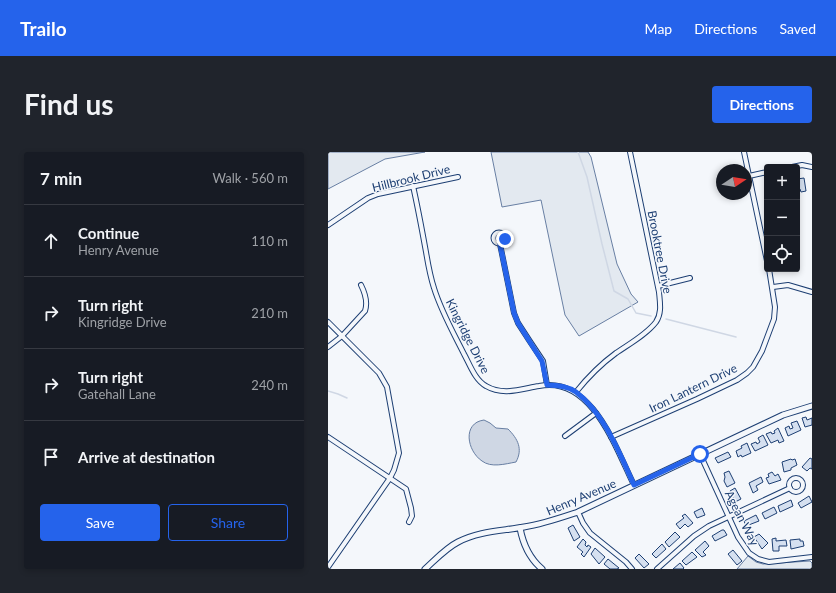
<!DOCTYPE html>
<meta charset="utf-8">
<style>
body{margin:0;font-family:Lato,sans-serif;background:#20242c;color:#f1f3f6}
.controls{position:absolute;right:12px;top:12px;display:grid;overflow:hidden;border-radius:4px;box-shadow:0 2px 6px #0003}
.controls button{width:36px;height:36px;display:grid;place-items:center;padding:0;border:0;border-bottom:1px solid #363941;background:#171b24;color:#f1f3f6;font:20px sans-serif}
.compass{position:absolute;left:388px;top:12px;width:36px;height:36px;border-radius:50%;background:#171b24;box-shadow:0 2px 6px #0003;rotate:78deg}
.stop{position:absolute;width:12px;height:12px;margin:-9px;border:3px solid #2563eb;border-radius:50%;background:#fff}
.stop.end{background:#2563eb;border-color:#fff;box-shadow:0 1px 4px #0008}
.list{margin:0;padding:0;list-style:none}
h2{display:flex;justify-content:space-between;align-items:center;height:52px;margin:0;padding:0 16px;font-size:17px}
h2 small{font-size:13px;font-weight:400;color:#9ea1a6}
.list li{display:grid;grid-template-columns:26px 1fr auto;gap:12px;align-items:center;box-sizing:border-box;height:72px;padding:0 16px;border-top:1px solid #363941}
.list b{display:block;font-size:15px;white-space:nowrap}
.list p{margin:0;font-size:13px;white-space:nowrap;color:#9ea1a6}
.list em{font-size:13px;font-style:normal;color:#9ea1a6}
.actions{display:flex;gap:8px;padding:12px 16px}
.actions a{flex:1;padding:9px 0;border:1px solid #2563eb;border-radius:4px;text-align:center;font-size:14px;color:#2563eb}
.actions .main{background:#2563eb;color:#fff}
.icon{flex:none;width:22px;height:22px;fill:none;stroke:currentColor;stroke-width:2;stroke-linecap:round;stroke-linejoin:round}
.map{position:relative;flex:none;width:484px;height:417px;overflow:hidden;border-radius:4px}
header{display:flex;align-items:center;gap:24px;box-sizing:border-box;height:56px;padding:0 20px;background:#2563eb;color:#fff}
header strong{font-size:19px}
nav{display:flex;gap:22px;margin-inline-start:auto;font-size:14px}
.intro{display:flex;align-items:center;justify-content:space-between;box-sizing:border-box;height:96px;padding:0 24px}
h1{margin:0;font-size:28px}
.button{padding:10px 18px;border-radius:4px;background:#2563eb;color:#fff;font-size:14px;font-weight:700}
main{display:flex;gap:24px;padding:0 24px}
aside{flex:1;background:#171b24;border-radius:4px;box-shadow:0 2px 6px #0003}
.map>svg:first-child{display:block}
.green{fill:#e3e9f0;stroke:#687fa3}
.water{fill:#cfd7e4;stroke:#687fa3}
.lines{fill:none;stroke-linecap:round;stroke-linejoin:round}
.stream{stroke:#cfd7e4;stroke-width:1.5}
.building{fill:#d5e0f0;stroke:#1d3f73}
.minor-casing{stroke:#1d3f73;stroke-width:6}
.tertiary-casing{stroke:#1d3f73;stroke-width:7}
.minor{stroke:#f4f7fb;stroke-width:4}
.tertiary{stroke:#f4f7fb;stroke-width:5}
.route{stroke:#2563eb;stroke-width:5}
.labels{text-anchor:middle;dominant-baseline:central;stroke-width:3;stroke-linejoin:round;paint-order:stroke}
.street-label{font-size:12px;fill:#1d3f73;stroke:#f4f7fb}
</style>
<header>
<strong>Trailo</strong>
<nav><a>Map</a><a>Directions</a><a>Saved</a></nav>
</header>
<div class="intro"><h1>Find us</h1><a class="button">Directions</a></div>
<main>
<aside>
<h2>7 min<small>Walk · 560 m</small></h2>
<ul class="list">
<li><svg class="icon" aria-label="ahead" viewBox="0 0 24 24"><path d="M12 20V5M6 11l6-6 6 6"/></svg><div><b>Continue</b><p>Henry Avenue</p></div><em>110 m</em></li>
<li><svg class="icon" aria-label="right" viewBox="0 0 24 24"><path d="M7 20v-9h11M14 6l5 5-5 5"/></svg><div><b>Turn right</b><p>Kingridge Drive</p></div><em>210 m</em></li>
<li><svg class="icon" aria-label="right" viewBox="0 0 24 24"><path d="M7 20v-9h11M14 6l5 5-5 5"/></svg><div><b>Turn right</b><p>Gatehall Lane</p></div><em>240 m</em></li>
<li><svg class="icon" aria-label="arrive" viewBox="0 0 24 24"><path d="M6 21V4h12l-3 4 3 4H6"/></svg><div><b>Arrive at destination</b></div></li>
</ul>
<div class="actions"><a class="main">Save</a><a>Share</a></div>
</aside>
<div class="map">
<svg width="484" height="417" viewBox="0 0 484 417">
<rect width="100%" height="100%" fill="#f4f7fb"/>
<g class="green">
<polygon points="0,0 97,0 57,7 0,37"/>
<polygon points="163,0 260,0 263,5 289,112 303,142 310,150 251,184 237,163 213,48 174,55"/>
<polygon points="420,404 428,410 435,412 482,409 484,411 484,417 409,417"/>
</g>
<path class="water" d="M 156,268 L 162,271 L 168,276 L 180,277 C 190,287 195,297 188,310 C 177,312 163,316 154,309 C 139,299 134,271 156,268 Z"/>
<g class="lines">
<g class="stream">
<polyline points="250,0 259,25 274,92 286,139 300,147 308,161 323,164"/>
<polyline points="338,167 408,185"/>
<polyline points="0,239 10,242 19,246"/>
</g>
</g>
<g class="building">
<polygon points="476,26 478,39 473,40 472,37 470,37 469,27"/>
<polygon points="478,265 479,268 484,266 484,273 477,275 474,266"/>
<polygon points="469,269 473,278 460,284 457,276 461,274 462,277 465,276 463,271"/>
<polygon points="450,276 456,289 451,291 450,288 443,291 438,282 443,280 444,282 447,281 446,279"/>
<polygon points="435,283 440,293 427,299 423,292 428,290 429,292 432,290 430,286"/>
<polygon points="419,291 423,301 414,305 413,303 410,305 408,299 414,296 413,294"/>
<polygon points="400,300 403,305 390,311 387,306"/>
<polygon points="482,306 484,307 484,317 482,316 479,319 474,315"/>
<polygon points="463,307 464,308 467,307 469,313 463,316 463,318 456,320 454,310"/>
<polygon points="401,319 407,331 399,335 396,329 397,325 396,321"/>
<polygon points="444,320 447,324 450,322 453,328 441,332 438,326 441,325 440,322"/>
<polygon points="433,325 435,330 428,334 430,338 425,341 421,331"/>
<polygon points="407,336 413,347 407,350 402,339"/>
<polygon points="481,344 484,350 473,356 470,351"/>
<polygon points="463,348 465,354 452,360 450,354"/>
<polygon points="446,355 449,361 437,367 434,361"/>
<polygon points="374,356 377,363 369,366 366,360"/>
<polygon points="357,362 365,371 360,375 357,372 352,377 348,372 356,366 354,364"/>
<polygon points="428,363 431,369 418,374 416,369"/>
<polygon points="245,373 252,385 246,389 240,376"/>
<polygon points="394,378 396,378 399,383 387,389 384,384"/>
<polygon points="347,380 352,385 341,395 337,390"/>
<polygon points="431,382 440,391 434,397 426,385"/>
<polygon points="448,386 448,389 458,388 459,394 451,394 451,399 445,399 444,387"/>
<polygon points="255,387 258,390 257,393 259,395 260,393 263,395 256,405 253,402 255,400 249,395"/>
<polygon points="472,387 472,389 475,389 476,394 463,397 462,388"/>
<polygon points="377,389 381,394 375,400 378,403 374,405 367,398"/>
<polygon points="334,392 338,397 328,406 324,402"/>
<polygon points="267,396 277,405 271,412 263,402"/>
<polygon points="405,398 414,409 409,413 400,402"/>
<polygon points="364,400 369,405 358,413 354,409"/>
<polygon points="311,402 321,412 316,416 307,406"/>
<polygon points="280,407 291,416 289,417 282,417 276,412"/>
<polygon points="352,411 356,416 355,417 345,417"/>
</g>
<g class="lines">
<g class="minor-casing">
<g id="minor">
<polyline points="416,0 439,109"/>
<polyline points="464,15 474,13 484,15"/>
<polyline points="421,24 439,20"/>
<path d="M 85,34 C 90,56 94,78 98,100 C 100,112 102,124 106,136 C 113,159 125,180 136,202 C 142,213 147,228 158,234 C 175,244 193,237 211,234 C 264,223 288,297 306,333"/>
<polyline points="0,73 40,46 50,42 130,25"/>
<circle cx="171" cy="86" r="5.5"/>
<polyline points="172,92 186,161 190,171 201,188 215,209 219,233"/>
<polyline points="330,134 362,126"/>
<polyline points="445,135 460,133 484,140"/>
<polyline points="0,170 51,221 59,235 71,301 66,318 62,326 0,415"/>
<path d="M 0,195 L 14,184 L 37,159 C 40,150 37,141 33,133"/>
<path d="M 248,240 C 260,225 273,212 288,201 C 301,192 318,183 328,170 C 334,161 332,151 331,140 L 302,0"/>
<polyline points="237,284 268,261"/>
<polyline points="0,285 78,337 83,356 84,364 81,370"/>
<polyline points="283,285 369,247 409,228 419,221 425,215 434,199 446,167 447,155 441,117"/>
<polyline points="372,302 410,385 421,401 430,407 441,410 484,405"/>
<circle cx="468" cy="333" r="7"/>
<polyline points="250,360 255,371 262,381 298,410 304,417"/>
<polyline points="329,417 366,384 381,374 462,336"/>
</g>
</g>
<g class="tertiary-casing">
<g id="tertiary">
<path d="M 192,376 C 195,392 201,406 214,417"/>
<path d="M 97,417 C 107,408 118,396 130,390 C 151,379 174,379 196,375 C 215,372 232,366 250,360 L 455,263 L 484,254"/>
</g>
</g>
<use href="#minor" class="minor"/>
<use href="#tertiary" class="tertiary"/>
</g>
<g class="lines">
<path class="route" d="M 177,87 L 176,90 L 172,92 L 186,161 L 190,171 L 214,209 L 219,233 C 228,233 240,234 248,240 C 276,261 292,302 306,333 L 372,302"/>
</g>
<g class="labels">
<g class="street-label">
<text transform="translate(83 26) rotate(-14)">Hillbrook Drive</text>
<text transform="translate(332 100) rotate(79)">Brooktree Drive</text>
<text transform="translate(140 184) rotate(63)">Kingridge Drive</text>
<text transform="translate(365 236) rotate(-26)">Iron Lantern Drive</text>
<text transform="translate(253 345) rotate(-23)">Henry Avenue</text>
<text transform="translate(414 366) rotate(63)">Agean Way</text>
</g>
</g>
</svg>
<div class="controls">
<button>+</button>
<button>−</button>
<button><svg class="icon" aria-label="locate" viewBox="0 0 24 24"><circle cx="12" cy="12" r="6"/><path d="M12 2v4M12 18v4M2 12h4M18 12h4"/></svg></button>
</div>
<svg class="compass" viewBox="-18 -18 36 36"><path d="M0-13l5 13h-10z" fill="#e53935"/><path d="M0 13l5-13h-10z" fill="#9ea1a6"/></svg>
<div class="stop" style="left:372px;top:302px"></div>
<div class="stop end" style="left:177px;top:87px"></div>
</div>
</main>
